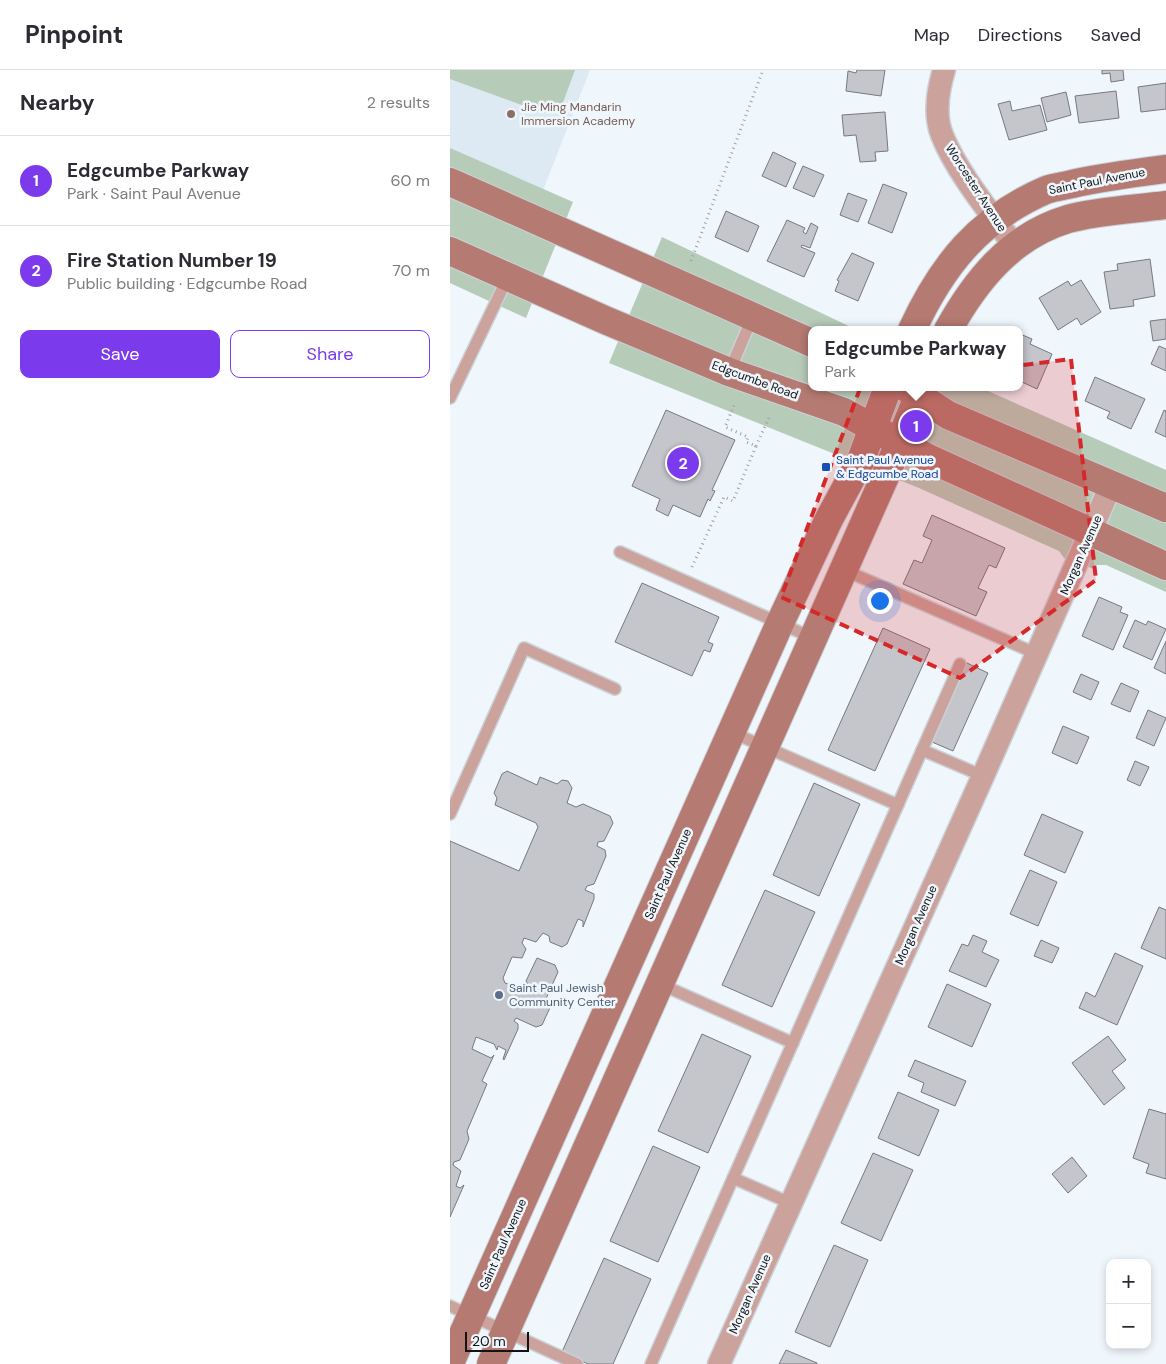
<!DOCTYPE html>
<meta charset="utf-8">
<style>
body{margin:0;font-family:"DM Sans",sans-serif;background:#f2f2f3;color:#2b2b33}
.controls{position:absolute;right:15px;bottom:15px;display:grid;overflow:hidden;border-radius:10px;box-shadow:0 2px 8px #0003}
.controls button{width:45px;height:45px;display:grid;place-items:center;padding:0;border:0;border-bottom:1px solid #e1e1e2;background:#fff;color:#2b2b33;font:25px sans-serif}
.scale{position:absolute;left:15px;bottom:12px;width:64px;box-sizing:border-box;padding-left:5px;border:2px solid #111315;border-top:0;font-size:14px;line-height:18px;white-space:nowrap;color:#111315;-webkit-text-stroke:4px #eff6fc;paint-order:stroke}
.you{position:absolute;left:429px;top:530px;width:18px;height:18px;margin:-12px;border:4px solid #fff;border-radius:50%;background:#1a73e8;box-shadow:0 0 0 8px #1a73e833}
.badge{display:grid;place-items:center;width:32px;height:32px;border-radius:50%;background:#7c3aed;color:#fff;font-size:16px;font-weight:700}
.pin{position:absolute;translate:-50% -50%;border:2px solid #fff;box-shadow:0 1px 5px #0006}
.popup{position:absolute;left:358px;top:256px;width:215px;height:65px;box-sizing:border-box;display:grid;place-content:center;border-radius:10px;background:#fff;filter:drop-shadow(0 1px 4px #0005);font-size:16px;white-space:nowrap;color:#7c7c81}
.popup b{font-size:19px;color:#2b2b33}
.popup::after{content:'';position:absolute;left:50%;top:100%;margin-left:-10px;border:10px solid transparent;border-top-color:#fff}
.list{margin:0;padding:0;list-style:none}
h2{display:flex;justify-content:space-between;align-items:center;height:65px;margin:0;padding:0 20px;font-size:21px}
h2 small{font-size:16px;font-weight:400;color:#7c7c81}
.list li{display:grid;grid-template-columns:32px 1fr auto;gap:15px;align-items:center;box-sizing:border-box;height:90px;padding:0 20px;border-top:1px solid #e1e1e2}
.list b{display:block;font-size:19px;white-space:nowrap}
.list p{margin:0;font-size:16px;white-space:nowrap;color:#7c7c81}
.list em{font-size:16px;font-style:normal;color:#7c7c81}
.actions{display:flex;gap:10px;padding:15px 20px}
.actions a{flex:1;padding:11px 0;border:1px solid #7c3aed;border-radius:10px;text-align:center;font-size:18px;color:#7c3aed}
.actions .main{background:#7c3aed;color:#fff}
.map{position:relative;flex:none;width:716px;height:1294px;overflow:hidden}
header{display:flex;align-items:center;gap:30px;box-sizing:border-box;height:70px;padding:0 25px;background:#fff;border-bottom:1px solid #e1e1e2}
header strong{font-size:24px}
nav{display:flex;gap:28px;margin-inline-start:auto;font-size:18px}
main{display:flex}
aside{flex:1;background:#fff}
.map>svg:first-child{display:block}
.built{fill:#ddeaf4}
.green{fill:#b7cbb9}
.building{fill:#c5c5cc;stroke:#79787f}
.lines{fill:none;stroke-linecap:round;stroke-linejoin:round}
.lane-casing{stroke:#cbd2d7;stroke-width:14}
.street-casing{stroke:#cbd2d7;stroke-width:25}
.secondary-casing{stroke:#cbd2d7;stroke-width:30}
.path{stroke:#9ca1a6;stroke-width:3;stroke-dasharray:1 4;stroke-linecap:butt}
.lane{stroke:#cca29d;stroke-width:11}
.street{stroke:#cca29d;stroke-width:22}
.secondary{stroke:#b57a72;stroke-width:28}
.marked{fill:#d62828;fill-opacity:0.2;stroke:#d62828;stroke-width:4;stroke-dasharray:10 6;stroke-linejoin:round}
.education-dot{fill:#8d6e63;stroke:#eff6fc;stroke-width:2}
.transit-dot{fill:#1a4fb4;stroke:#eff6fc;stroke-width:2}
.service-dot{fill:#5c6f8a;stroke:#eff6fc;stroke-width:2}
.labels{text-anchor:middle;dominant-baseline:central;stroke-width:5;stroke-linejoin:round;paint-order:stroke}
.education-label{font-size:12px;fill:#785e54;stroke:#eff6fc;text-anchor:start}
.street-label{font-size:12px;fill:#111315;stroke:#eff6fc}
.transit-label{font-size:12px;fill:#164399;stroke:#eff6fc;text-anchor:start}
.service-label{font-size:12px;fill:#4e5e75;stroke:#eff6fc;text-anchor:start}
</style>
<header>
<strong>Pinpoint</strong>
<nav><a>Map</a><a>Directions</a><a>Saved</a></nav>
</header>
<main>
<aside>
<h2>Nearby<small>2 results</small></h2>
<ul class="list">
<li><span class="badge">1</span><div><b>Edgcumbe Parkway</b><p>Park · Saint Paul Avenue</p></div><em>60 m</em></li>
<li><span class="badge">2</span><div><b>Fire Station Number 19</b><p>Public building · Edgcumbe Road</p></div><em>70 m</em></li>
</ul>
<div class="actions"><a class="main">Save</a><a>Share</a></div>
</aside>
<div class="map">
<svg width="716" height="1294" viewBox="0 0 716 1294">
<rect width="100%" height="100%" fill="#eff6fc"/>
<polygon class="built" points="0,0 140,0 90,128 0,89"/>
<g class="green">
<polygon points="0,0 125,0 112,35 94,43 0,9"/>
<polygon points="0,78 123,132 76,248 0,213"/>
<polygon points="212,167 407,260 362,260 362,317 529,317 716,400 716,522 656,495 646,495 644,499 614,488 609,481 469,418 159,293"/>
</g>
<g class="building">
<polygon points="407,0 435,0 431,26 396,21 398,1 406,3"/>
<polygon points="652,0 673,0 674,10 661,12 660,3 652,4"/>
<polygon points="716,13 716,39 691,42 688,17"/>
<polygon points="666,21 669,48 629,53 625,26"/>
<polygon points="616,22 621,45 597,52 591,28"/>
<polygon points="560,31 562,41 590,35 597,60 559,70 548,34"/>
<polygon points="435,42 438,81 425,82 426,91 410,92 406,65 394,66 392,45"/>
<polygon points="323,82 346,93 336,117 312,106"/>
<polygon points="353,96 374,105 364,127 343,118"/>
<polygon points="433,114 457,123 442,163 418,153"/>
<polygon points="398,123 417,130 408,152 390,145"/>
<polygon points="276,141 309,156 298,182 265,167"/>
<polygon points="337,150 355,158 353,162 356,164 361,153 368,157 360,178 352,175 351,177 365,183 354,207 317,191"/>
<polygon points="402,183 424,193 408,231 385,221 389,211 387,210"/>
<polygon points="700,189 705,226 683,230 684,236 660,239 654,202 668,200 667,194"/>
<polygon points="631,210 651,242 631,255 627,248 608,260 589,228 618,211 621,216"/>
<polygon points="716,249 716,269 703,271 700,251"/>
<polygon points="570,264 582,269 580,274 602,284 587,319 570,311"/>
<polygon points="709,276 716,279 716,301 701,294"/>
<polygon points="645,307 695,329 681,359 657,348 660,342 635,331"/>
<polygon points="216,340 285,370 262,420 265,421 260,431 258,429 250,447 223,435 218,446 206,440 210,429 182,416"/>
<polygon points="714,340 716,341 716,367 705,362"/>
<polygon points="482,445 555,478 546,498 539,495 528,518 537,522 526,546 453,514 464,490 472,493 482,470 473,466"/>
<polygon points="192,513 269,547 258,572 263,574 260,582 254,580 242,606 165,572"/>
<polygon points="649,527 672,537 670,542 678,545 663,580 632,566"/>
<polygon points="685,550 696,555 698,551 716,559 702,590 673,577"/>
<polygon points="433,558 480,579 425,701 378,680"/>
<polygon points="716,571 716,604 704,598"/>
<polygon points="517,593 538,603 503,681 482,672"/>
<polygon points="631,604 649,612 641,630 623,622"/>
<polygon points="671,613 689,621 680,642 661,634"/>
<polygon points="698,640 716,648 704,676 686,668"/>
<polygon points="613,656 639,667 627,694 602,683"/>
<polygon points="685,691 699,697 690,716 677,710"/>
<polygon points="57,701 87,715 90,707 107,714 112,710 118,711 122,718 117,733 126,737 133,734 160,746 163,753 154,771 148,772 147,776 155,780 156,786 144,814 137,816 135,820 144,824 144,829 133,857 133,851 128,849 117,874 112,877 100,872 99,866 93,863 86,872 74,868 72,873 76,879 72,888 62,887 53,908 55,913 76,921 79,916 76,911 87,888 105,895 108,902 95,931 100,933 104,929 92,955 86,957 66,948 64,951 68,954 68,959 54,990 53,989 56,980 48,976 47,980 44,974 26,967 22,979 41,988 44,985 32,1011 37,1014 17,1061 19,1069 10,1090 4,1092 3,1095 11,1101 6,1116 10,1118 14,1115 0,1147 0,771 69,801 88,757 86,753 45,735 47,728 44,723 52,704"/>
<polygon points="364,713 410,734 369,826 323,805"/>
<polygon points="592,744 633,762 615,803 574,785"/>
<polygon points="580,800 607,812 588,856 560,844"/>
<polygon points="315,820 365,842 322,937 272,915"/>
<polygon points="709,837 716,840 716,889 691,878"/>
<polygon points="523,865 537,871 532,882 549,890 536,917 499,901 512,874 518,876"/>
<polygon points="591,870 609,878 602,893 584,886"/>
<polygon points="665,883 693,896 667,955 629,938 636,922 645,927"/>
<polygon points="497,914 541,934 522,977 478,957"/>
<polygon points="252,964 301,986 258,1083 208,1061"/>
<polygon points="658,966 676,990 662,1001 675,1018 654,1035 622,993"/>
<polygon points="465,990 516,1011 505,1036 471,1022 474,1013 458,1006"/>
<polygon points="448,1022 489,1040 469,1086 428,1068"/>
<polygon points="699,1039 716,1044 716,1109 696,1103 699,1094 683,1088"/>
<polygon points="203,1076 250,1097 208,1192 160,1171"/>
<polygon points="423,1083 463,1100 431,1171 391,1153"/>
<polygon points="622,1087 637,1106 618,1123 602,1104"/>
<polygon points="384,1175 418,1190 380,1277 345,1262"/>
<polygon points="154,1188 201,1209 163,1294 138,1294 112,1282"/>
<polygon points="336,1280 367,1293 367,1294 329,1294"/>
</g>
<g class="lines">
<g class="lane-casing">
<g id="lane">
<polyline points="279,302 303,246"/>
<polyline points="0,328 58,207"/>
<polyline points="170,482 363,568"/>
<polyline points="394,500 587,584"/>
<polyline points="281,662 448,735"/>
<polyline points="472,680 533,706"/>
<polyline points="0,744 74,578 165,619"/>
<polyline points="210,914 343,973"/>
<polyline points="283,1108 340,1133"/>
<polyline points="0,1236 127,1294"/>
<polyline points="201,1294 510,594"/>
</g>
</g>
<g class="street-casing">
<g id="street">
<path d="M 494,0 C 488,20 484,45 492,65 C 506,101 541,144 564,175"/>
<polyline points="269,1294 533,706 661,415"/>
</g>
</g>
<g class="secondary-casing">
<g id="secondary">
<polyline points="0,112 362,273"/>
<polyline points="0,181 155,250 279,302 394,342 478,388 716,496"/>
<path d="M 462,260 C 492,195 529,149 596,120 C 604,117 614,116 622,114 C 653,107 685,103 716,99"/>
<path d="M 498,260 C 526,210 561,166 618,149 C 646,141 686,139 716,135"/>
<polyline points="455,317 498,345 716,438"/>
<polyline points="0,1293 330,553 379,449 411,390 438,317"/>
<polyline points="41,1294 437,402 472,317"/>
</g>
</g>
<g class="path">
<polyline points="241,191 313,0"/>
<polyline points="306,376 319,348"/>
<polyline points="242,497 274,427 283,431 306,376 296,372 298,367 275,357 285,333"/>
</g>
<use href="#lane" class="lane"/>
<use href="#street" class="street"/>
<use href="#secondary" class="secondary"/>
</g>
<path class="marked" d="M 621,289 L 646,510 L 510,608 L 331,527 L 411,316 Z"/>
<circle class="education-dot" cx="61" cy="44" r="5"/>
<rect class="transit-dot" x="371" y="392" width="10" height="10" rx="2.5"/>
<circle class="service-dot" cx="49" cy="925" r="5"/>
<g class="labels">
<g class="education-label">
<text x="71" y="37">Jie Ming Mandarin<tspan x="71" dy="14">Immersion Academy</tspan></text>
</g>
<g class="street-label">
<text transform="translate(647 111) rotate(-11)">Saint Paul Avenue</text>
<text transform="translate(526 118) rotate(57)">Worcester Avenue</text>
<text transform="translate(305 310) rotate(20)">Edgcumbe Road</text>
<text transform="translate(631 485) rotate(-66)">Morgan Avenue</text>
<text transform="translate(218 804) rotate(-66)">Saint Paul Avenue</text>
<text transform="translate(466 855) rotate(-66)">Morgan Avenue</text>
<text transform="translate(53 1174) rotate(-66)">Saint Paul Avenue</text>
<text transform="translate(300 1224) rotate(-66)">Morgan Avenue</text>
</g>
<g class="transit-label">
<text x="386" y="390">Saint Paul Avenue<tspan x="386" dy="14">&amp; Edgcumbe Road</tspan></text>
</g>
<g class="service-label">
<text x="59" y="918">Saint Paul Jewish<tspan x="59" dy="14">Community Center</tspan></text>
</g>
</g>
</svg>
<div class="controls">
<button>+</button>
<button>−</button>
</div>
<div class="scale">20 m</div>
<div class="you"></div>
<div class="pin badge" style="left:466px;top:356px">1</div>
<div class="popup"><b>Edgcumbe Parkway</b>Park</div>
<div class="pin badge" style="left:233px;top:393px">2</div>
</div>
</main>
